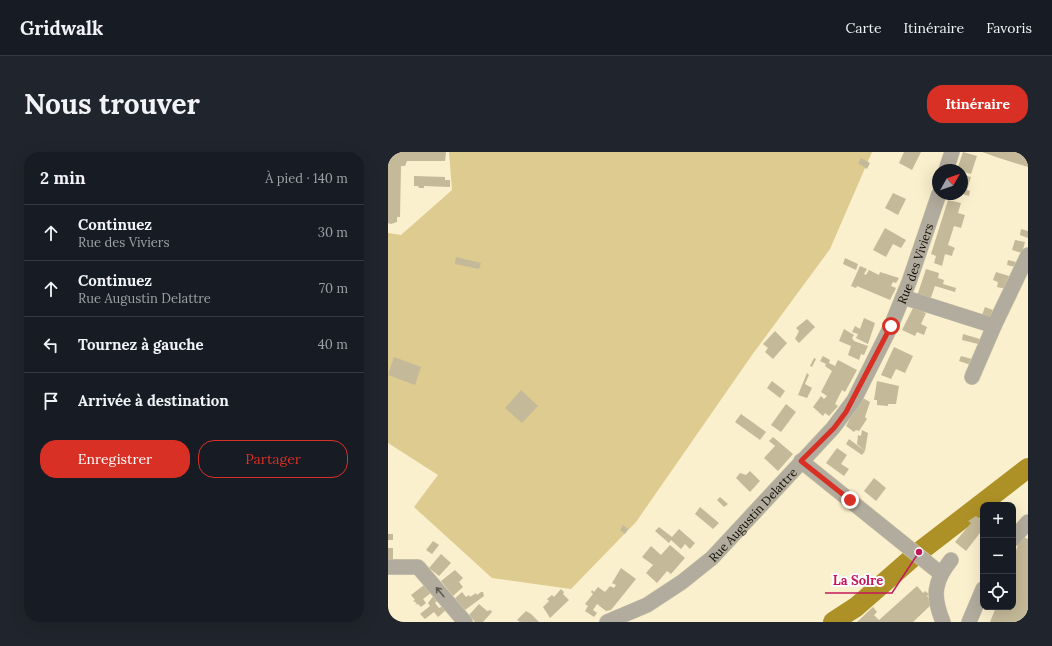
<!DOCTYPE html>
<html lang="fr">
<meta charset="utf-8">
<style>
body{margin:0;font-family:Lora,serif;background:#20242c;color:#f1f3f6}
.controls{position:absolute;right:12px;bottom:12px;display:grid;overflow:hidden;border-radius:8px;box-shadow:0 4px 16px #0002}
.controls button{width:36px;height:36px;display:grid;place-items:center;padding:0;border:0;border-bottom:1px solid #363941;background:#171b24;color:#f1f3f6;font:20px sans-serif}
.compass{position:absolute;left:544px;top:12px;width:36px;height:36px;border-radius:50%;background:#171b24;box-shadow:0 4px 16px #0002;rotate:50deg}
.stop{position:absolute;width:12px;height:12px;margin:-9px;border:3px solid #d93025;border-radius:50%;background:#fff}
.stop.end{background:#d93025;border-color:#fff;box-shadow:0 1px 4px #0008}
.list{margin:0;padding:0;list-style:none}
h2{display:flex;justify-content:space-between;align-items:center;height:52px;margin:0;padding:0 16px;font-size:17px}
h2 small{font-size:13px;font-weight:400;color:#9ea1a6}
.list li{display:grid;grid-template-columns:26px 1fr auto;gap:12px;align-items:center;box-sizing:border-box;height:56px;padding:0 16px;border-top:1px solid #363941}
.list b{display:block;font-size:15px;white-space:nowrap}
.list p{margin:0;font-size:13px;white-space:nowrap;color:#9ea1a6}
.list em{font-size:13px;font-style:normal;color:#9ea1a6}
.actions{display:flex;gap:8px;padding:12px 16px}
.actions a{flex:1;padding:9px 0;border:1px solid #d93025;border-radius:16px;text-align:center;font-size:14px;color:#d93025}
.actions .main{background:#d93025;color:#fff}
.icon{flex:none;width:22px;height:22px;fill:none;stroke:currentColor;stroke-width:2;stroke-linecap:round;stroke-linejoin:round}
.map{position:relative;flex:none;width:640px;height:470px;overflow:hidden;border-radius:16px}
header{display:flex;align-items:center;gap:24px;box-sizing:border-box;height:56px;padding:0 20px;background:#171b24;border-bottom:1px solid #363941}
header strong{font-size:19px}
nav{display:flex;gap:22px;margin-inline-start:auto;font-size:14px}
.intro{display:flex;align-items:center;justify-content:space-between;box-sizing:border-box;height:96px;padding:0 24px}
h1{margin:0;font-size:28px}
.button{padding:10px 18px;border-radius:16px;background:#d93025;color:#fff;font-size:14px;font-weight:700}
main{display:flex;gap:24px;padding:0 24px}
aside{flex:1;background:#171b24;border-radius:16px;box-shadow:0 4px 16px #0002}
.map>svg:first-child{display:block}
.green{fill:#decb90}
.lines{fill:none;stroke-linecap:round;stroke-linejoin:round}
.river{stroke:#ae9126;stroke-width:20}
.building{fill:#c4b998}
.minor-casing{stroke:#d5ccad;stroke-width:16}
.minor{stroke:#b1ac9d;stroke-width:15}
.oneway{stroke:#605c50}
.route{stroke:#d93025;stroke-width:5}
.labels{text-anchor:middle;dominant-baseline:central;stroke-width:4;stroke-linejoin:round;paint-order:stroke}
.street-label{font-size:12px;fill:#100c03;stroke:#fff}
.leader{fill:none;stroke:#c2185b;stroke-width:1.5}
.callout-dot{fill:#c2185b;stroke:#fff;stroke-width:1.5}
.callout-label{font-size:13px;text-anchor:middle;font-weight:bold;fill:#c2185b;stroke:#fff;stroke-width:4;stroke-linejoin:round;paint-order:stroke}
</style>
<header>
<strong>Gridwalk</strong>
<nav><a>Carte</a><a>Itinéraire</a><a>Favoris</a></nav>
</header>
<div class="intro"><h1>Nous trouver</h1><a class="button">Itinéraire</a></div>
<main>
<aside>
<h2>2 min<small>À pied · 140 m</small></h2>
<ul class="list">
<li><svg class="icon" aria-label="ahead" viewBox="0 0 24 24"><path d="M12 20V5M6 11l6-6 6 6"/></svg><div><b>Continuez</b><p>Rue des Viviers</p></div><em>30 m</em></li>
<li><svg class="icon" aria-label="ahead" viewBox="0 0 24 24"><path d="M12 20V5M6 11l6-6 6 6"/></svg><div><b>Continuez</b><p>Rue Augustin Delattre</p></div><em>70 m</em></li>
<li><svg class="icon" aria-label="left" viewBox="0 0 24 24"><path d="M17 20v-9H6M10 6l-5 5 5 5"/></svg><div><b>Tournez à gauche</b></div><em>40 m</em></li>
<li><svg class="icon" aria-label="arrive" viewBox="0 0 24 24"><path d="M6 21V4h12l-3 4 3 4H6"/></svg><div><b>Arrivée à destination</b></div></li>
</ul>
<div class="actions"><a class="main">Enregistrer</a><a>Partager</a></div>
</aside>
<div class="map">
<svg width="640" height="470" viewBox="0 0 640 470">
<rect width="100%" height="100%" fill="#fbf0cd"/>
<polygon class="green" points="61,0 484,0 442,97 364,203 248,370 183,437 104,426 26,355 50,323 0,291 0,81 13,83 64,38"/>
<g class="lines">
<polyline class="river" points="445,470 468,455 531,400 640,316"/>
</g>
<g class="building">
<polygon points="0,0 58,0 57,9 19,9 17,14 13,14 12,65 9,65 9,70 3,72 0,71"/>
<polygon points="516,0 533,0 524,18 511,11"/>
<polygon points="575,0 589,4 583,22 569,18"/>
<polygon points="594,0 640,0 640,15 608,5"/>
<polygon points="473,6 482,11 479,17 470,11"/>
<polygon points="574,23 583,25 579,38 582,39 581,44 574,42"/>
<polygon points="26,24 57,25 57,28 62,28 62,35 36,34 36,36 31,36 30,34 26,34"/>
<polygon points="505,41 518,47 510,63 497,56"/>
<polygon points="560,48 573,51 570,61 577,63 573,76 566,74 560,93 567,96 565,100 564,104 557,102 554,114 546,111 548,104 543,102"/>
<polygon points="497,76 518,88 513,96 505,92 498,105 485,98"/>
<polygon points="633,77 640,79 640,86 632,83"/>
<polygon points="627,88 637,90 634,101 624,98"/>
<polygon points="68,105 93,111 91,117 67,112"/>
<polygon points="457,106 470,112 468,118 455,112"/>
<polygon points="620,108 628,110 627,115 619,113"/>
<polygon points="472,114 479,117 476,122 478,123 481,118 491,123 492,120 511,126 508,131 505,130 503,134 508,136 502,148 469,134 468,136 463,134"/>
<polygon points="538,117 551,121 550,126 556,128 555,132 568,136 567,140 547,134 542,148 529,144"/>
<polygon points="608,120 621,124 619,137 609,135 610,130 605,128"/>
<polygon points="526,154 536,157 535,160 538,161 533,172 539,175 536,183 529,180 527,184 514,178"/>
<polygon points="597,155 605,158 603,166 594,163"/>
<polygon points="476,166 487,171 480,192 468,186 470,182 464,180 467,174 472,177"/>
<polygon points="419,167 427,175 411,191 407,187 411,179 408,176"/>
<polygon points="456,177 466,183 464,186 466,189 480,194 476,203 473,202 471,208 460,203 463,194 451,189"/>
<polygon points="387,179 399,191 385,207 377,200 380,196 375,192"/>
<polygon points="575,182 592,187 590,192 574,188"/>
<polygon points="506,195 525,204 517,221 508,217 503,227 493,223"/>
<polygon points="435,204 442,208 441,211 447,214 450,208 469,218 457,240 454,238 447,252 450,254 441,264 437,261 435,264 425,255 433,244 436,247 439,244 433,240 444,219 437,214 438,212 432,209"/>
<polygon points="573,204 584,207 583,213 571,209"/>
<polygon points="6,205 33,215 27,233 0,223"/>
<polygon points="426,206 428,207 424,215 422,214"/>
<polygon points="419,221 421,223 417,232 424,236 419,246 410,243"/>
<polygon points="384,229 397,239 392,246 379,236"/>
<polygon points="489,229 511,234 508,252 500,252 500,254 489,253 489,248 486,248"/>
<polygon points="133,238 150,254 134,271 117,256"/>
<polygon points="473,245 482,250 477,265 479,267 471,279 468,278 466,280 458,274"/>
<polygon points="398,252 408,260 393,280 383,273"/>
<polygon points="353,262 378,280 372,288 347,270"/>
<polygon points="474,278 480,281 477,299 469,292 470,283 473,284"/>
<polygon points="385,285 405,302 390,319 376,306 387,294 381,289"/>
<polygon points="461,287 477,299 474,303 458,292"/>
<polygon points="449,296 459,303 453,312 461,317 456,324 438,311"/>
<polygon points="362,319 372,329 362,340 348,326 352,321 358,323"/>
<polygon points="486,326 498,336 488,349 476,339"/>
<polygon points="332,345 340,352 336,355 329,348"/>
<polygon points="312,355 331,371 325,377 307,362"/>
<polygon points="588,364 595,369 595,377 578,399 567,390 583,371 580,369"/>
<polygon points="235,373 240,377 237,382 232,378"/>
<polygon points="271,375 284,385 291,377 307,391 302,397 297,392 293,397 283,388 281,391 267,379"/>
<rect x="0" y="382" width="5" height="6"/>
<polygon points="633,384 640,387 640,470 602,470 608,455 625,455 625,407"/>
<polygon points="45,389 51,393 44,402 38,398"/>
<polygon points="282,393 297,406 283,422 279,419 269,431 258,421 265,413 254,405 263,394 273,403"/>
<rect x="0" y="396" width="5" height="11"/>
<polygon points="53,402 63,411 51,424 41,416"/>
<polygon points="233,416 248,427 223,458 218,459 209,452 205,458 209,461 206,465 197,459 200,454 197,452 205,442 203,440 204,438 206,440 210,435 217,440 222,434 226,436 228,433 224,431"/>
<polygon points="67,418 75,426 71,430 75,435 65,444 53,429"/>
<polygon points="36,433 43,441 35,447 38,451 33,455 30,452 27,453 29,451 25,449 27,448 23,443"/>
<polygon points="529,434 535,441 537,439 541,442 539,444 545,451 525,470 469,470 485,455 489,460 486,463 491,468"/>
<polygon points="173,437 176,440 175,442 181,448 162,466 155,455 161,449 159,447 164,443 166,445"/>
<polygon points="74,440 78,445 81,443 82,445 88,441 89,443 93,440 95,440 96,444 77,458 65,448"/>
<polygon points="46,443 50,448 47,451 51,456 55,454 58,458 50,465 46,460 37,467 32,462 42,454 40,451"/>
<polygon points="91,452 99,459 103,458 104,460 95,470 87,470 81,463"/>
<polygon points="138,459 143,462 151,470 132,470 129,468"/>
<polygon points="0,461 4,466 0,470"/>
</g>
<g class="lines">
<g class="minor-casing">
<g id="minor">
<polyline points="558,18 564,0"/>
<polyline points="515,145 606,174 640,103"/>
<polyline points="584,225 606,174"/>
<polyline points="413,309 552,421"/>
<polyline points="625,387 640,370"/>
<polyline points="0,415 30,415 77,470"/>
<path id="s1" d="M 219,470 L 259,453 L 294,430 L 324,406 L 445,276 L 466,248 L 503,174 L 521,130 L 551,42"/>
<path d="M 555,470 C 544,444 546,429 563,408"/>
<polyline points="581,470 595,437"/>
</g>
</g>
<use href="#minor" class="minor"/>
</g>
<defs><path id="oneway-shaft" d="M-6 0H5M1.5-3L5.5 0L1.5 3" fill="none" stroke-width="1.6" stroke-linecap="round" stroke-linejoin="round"/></defs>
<use class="oneway" href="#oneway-shaft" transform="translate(52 440) rotate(-130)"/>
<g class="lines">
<polyline class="route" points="462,348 413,309 446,276 458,260 503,174"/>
</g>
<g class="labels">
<g class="street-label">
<text stroke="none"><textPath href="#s1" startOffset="486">Rue des Viviers</textPath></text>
<text stroke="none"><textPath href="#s1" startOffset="183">Rue Augustin Delattre</textPath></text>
</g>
</g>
<path class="leader" d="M531 400L504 441H437"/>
<circle class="callout-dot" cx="531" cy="400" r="4"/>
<g class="callout-label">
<text x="470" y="433">La Solre</text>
</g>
</svg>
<div class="controls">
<button>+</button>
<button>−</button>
<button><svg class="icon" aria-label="locate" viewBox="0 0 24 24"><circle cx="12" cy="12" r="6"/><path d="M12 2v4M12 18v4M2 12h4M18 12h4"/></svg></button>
</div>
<svg class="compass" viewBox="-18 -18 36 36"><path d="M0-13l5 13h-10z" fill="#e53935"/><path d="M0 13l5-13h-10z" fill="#9ea1a6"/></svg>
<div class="stop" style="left:503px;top:174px"></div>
<div class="stop end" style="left:462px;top:348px"></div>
</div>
</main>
